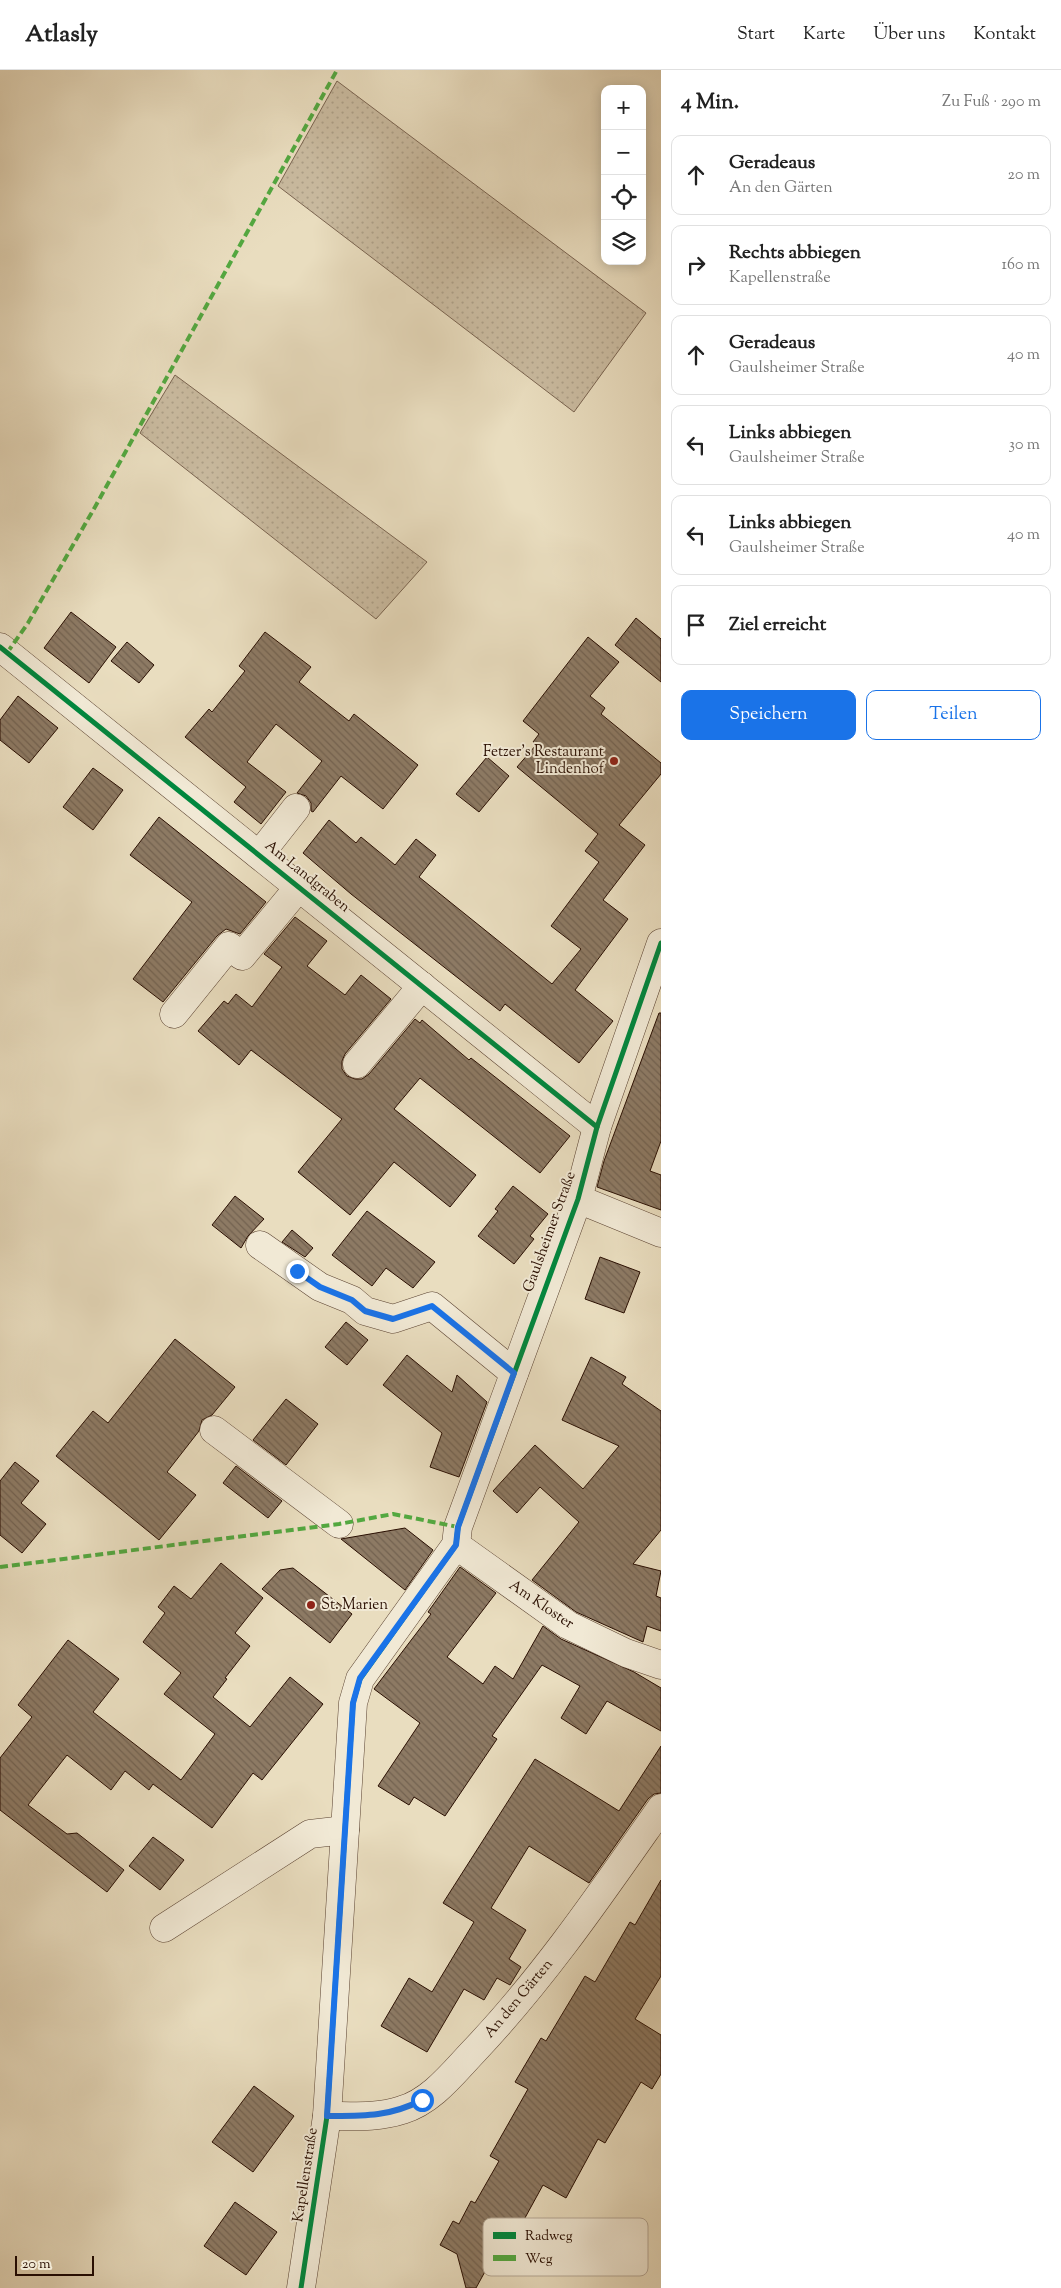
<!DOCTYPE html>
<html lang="de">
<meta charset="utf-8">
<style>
body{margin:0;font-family:"Sorts Mill Goudy",serif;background:#f2f2f2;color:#222}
.controls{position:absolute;right:15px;top:15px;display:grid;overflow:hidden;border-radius:10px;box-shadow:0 2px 12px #0003}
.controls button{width:45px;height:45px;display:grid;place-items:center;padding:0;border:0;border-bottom:1px solid #e0e0e0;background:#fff;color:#222;font:25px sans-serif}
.scale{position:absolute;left:15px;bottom:12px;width:79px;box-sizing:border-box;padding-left:5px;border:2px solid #2a0f02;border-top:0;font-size:14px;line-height:18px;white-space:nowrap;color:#2a0f02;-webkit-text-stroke:4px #f1e9d5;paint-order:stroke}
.stop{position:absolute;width:15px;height:15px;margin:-11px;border:4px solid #1a73e8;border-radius:50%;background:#fff}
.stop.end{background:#1a73e8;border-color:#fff;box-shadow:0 1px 5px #0008}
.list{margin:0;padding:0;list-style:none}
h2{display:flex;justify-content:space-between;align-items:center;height:65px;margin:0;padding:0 20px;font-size:21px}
h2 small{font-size:16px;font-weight:400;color:#767676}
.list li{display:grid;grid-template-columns:32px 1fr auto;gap:15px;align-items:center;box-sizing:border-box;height:80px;margin:0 10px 10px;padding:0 10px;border:1px solid #e0e0e0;border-radius:10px}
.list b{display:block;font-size:19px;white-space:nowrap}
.list p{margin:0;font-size:16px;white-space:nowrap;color:#767676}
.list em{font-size:16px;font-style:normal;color:#767676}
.actions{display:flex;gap:10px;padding:15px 20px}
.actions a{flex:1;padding:11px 0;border:1px solid #1a73e8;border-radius:10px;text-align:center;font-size:18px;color:#1a73e8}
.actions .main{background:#1a73e8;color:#fff}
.icon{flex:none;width:28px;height:28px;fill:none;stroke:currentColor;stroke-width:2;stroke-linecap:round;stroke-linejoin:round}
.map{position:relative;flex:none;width:661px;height:2218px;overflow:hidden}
header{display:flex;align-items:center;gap:30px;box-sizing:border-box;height:70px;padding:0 25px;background:#fff;border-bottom:1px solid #e0e0e0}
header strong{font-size:24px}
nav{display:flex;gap:28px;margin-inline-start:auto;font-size:18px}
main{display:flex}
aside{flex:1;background:#fff}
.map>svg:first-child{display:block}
.grass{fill:url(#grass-dots);stroke:#7a6450}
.building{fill:url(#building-back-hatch);stroke:#2a0f02}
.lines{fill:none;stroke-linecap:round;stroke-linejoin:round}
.minor-casing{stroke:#5a4231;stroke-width:29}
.minor{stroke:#f1e9d5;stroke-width:28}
.quiet{stroke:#53a840;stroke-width:4;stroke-dasharray:8 4;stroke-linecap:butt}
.cycleway-casing{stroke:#f1e9d5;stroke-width:8}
.cycleway{stroke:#00873e;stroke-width:5}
.route{stroke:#1a73e8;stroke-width:6}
.poi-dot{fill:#8f2418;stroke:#f1e9d5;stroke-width:2}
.labels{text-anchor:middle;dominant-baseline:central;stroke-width:4;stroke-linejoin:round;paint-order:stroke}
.poi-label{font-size:15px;fill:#2a0f02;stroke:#f1e9d5;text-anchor:end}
.street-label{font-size:15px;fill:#2a0f02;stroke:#f1e9d5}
.key{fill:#f1e9d5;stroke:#b5a896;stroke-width:1}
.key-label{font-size:14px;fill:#2a0f02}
</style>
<header>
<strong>Atlasly</strong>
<nav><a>Start</a><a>Karte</a><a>Über uns</a><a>Kontakt</a></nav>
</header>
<main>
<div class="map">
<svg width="661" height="2218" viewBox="0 0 661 2218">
<defs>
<pattern id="grass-dots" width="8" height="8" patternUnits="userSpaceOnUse" patternTransform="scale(1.25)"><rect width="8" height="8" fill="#c9ba9f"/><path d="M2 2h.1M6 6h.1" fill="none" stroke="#ad9f87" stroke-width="1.8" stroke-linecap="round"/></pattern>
<pattern id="building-back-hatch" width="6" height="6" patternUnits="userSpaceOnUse" patternTransform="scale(1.25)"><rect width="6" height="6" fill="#8d7a64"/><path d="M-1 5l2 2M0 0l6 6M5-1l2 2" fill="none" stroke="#736250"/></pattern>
</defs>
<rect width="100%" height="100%" fill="#e9ddbf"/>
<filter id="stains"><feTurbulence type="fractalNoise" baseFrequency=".004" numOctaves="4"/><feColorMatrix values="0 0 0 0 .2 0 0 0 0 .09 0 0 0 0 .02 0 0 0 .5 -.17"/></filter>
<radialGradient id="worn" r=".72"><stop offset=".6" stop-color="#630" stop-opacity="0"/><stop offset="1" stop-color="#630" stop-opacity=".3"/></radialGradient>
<g class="grass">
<polygon points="337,11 646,243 574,342 278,116"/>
<polygon points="175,305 427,492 376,549 140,363"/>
</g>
<g class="building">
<polygon points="71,542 116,577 89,613 44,578"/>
<polygon points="636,548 661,569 661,612 615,575"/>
<polygon points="265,562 311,597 299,612 349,651 354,644 418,695 383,739 341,706 313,742 311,741 311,733 306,726 297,723 322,691 276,654 247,692 286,722 261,754 234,732 246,717 185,667 209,639 212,642 245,601 239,596"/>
<polygon points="588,567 619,592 590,626 605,638 601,644 661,693 661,704 619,755 645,775 603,830 628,849 575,920 613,951 579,993 505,934 500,941 351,824 303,783 329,750 356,773 361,767 395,795 416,769 436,785 419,807 552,914 581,879 551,856 599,792 585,781 598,764 517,697 536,675 533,672 539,664 523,651"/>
<polygon points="127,572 154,595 139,613 111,591"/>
<polygon points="18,626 58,658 29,693 0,670 0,650"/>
<polygon points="487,687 509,706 479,742 456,724"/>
<polygon points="93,698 123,720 93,760 63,737"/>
<polygon points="159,747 266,832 240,864 226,859 217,866 163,932 133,909 192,832 130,785"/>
<polygon points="295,847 327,871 307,896 345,925 361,905 391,929 345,984 342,991 342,999 347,1006 355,1009 362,1009 369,1004 415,949 420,953 422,950 469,990 471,988 570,1066 540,1103 420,1008 394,1039 476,1105 450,1137 394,1092 350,1145 298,1102 342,1049 251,980 239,995 198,961 224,931 228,934 236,924 252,937 282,897 264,884"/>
<polygon points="659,943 661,943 661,1071 650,1101 661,1105 661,1140 597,1117 604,1091"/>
<polygon points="513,1116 548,1144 530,1166 534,1169 514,1194 478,1166 498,1141 495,1139"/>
<polygon points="235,1126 264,1149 248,1166 241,1178 212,1155"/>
<polygon points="367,1141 435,1192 413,1218 386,1198 372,1216 332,1185"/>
<polygon points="292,1160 313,1178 305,1187 282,1172"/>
<polygon points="600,1187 640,1202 624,1243 585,1229"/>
<polygon points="346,1252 368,1270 347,1295 325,1277"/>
<polygon points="175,1269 235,1317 212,1345 202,1350 199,1361 167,1402 196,1425 159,1470 56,1386 93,1341 108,1353"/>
<polygon points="407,1285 452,1322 457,1305 487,1332 459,1407 430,1397 442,1363 383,1315"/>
<polygon points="591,1287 626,1307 622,1314 661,1341 661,1460 633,1494 661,1501 656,1526 661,1528 661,1561 647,1556 643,1572 576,1542 532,1510 579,1452 540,1417 517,1443 493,1421 535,1375 583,1419 619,1376 562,1350"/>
<polygon points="286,1329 318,1354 286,1395 253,1370"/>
<polygon points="15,1392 39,1411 21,1433 46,1454 22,1483 0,1465 0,1411"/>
<polygon points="236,1396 282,1431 268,1448 223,1413"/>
<polygon points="405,1458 433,1480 405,1520 341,1469"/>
<polygon points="221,1493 263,1528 235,1563 250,1576 225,1608 227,1609 213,1627 250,1657 290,1607 323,1634 262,1710 253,1703 212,1758 153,1714 149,1720 125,1701 111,1720 67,1685 28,1735 67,1764 77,1763 124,1800 107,1822 0,1740 0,1688 32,1647 18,1635 68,1570 119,1609 93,1642 181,1710 215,1664 164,1624 181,1603 143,1572 165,1543 158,1537 174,1516 191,1529"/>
<polygon points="460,1497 496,1523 447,1587 483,1614 495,1596 513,1609 543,1556 561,1569 634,1602 661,1618 661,1661 607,1631 586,1664 561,1648 580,1616 542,1595 492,1666 497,1669 445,1746 414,1727 409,1735 378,1716 420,1653 374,1619 431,1544 428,1542"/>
<polygon points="293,1498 352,1544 330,1573 262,1519 280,1500"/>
<polygon points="661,1676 661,1723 654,1724 648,1729 589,1813 529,1776 491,1838 526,1860 509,1889 521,1897 510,1915 497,1908 484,1930 464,1919 427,1982 381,1956 409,1908 432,1922 474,1852 443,1833 535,1689 619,1741"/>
<polygon points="153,1767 184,1790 160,1820 129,1796"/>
<polygon points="661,1810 661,1906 635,1949 661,1965 661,2004 652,2019 641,2012 605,2073 598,2069 566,2128 543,2115 520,2157 517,2155 504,2179 499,2176 476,2218 466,2218 457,2184 440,2175 453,2151 459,2154 471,2131 475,2133 499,2091 490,2086 528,2019 515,2012 541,1968 546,1971 585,1906 595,1912 630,1852 635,1855"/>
<polygon points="254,2016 294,2046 253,2102 212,2072"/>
<polygon points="235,2132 277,2162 246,2205 204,2176"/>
</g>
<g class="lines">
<g class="minor-casing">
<g id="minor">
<polyline points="0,577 597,1057"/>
<polyline points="259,785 296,738"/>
<polyline points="174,944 229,876 242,886 299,817"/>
<polyline points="357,994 422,916"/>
<polyline points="578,1129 661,1163"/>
<polyline points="260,1175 320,1217 352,1230 365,1241 393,1249 432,1236 514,1303"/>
<polyline points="214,1360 339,1454"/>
<polyline points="456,1475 568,1555 626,1583 661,1595"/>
<polyline points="164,1858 310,1764 345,1760"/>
<path d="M 327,2046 C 352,2046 378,2048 402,2040 C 432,2031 453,2003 474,1981 C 545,1906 602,1822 661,1738"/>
<polyline points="301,2218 327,2046 353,1633 360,1609 456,1475 458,1457 578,1129 597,1057 661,873"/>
</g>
</g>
<use href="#minor" class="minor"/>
<g class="quiet">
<polyline points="7,583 28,553 95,437 337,0"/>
<polyline points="0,1497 339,1454 393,1444 458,1457"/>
</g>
<g class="cycleway-casing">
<g id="cycleway">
<polyline points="0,577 597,1057"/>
<polyline points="301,2218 327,2046 353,1633 360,1609 456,1475 458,1457 578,1129 597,1057 661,873"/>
</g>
</g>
<use href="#cycleway" class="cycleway"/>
</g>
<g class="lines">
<path class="route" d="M 297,1201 L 320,1217 L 352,1230 L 365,1241 L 393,1249 L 432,1236 L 514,1303 L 458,1457 L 456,1475 L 360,1608 L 353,1633 L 327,2046 C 363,2046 389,2047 422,2030"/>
</g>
<g class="poi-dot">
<circle cx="614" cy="691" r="5"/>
<circle cx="311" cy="1535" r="5"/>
</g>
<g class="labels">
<g class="poi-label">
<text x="604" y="682">Fetzer's Restaurant<tspan x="604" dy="17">Lindenhof</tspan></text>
<text x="321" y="1535" text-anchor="start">St. Marien</text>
</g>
<g class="street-label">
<text transform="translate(307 807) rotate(39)">Am Landgraben</text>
<text transform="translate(550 1162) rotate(-70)">Gaulsheimer Straße</text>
<text transform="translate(541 1535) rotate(34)">Am Kloster</text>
<text transform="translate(519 1929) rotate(-50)">An den Gärten</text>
<text transform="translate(306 2105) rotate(-81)">Kapellenstraße</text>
</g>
</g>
<rect x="483" y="2148" width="165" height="58" rx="8" class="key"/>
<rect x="493" y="2162" width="23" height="7" fill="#00873e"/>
<rect x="493" y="2185" width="23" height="6" fill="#53a840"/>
<g class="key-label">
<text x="525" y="2170">Radweg</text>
<text x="525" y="2193">Weg</text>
</g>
<rect width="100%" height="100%" filter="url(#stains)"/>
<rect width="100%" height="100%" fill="url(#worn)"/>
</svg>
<div class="controls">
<button>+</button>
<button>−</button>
<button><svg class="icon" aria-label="locate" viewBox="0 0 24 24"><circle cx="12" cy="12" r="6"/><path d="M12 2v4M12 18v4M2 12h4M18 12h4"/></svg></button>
<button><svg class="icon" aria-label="layers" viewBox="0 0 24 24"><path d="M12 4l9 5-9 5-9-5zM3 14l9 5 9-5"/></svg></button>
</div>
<div class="scale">20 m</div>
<div class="stop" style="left:422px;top:2030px"></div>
<div class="stop end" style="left:297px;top:1201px"></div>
</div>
<aside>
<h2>4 Min.<small>Zu Fuß · 290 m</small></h2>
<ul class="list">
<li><svg class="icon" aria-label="ahead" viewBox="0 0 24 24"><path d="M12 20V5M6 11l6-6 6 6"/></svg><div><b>Geradeaus</b><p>An den Gärten</p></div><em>20 m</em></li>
<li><svg class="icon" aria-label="right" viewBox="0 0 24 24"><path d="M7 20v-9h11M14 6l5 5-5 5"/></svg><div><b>Rechts abbiegen</b><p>Kapellenstraße</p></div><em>160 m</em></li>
<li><svg class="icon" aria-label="ahead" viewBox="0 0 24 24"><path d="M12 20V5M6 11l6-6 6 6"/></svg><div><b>Geradeaus</b><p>Gaulsheimer Straße</p></div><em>40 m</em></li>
<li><svg class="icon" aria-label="left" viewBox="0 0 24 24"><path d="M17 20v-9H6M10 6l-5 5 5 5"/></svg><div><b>Links abbiegen</b><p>Gaulsheimer Straße</p></div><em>30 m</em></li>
<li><svg class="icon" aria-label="left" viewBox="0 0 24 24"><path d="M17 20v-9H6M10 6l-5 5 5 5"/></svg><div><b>Links abbiegen</b><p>Gaulsheimer Straße</p></div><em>40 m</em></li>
<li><svg class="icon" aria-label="arrive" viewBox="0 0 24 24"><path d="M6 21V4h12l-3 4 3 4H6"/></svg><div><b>Ziel erreicht</b></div></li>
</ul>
<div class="actions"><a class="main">Speichern</a><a>Teilen</a></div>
</aside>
</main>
